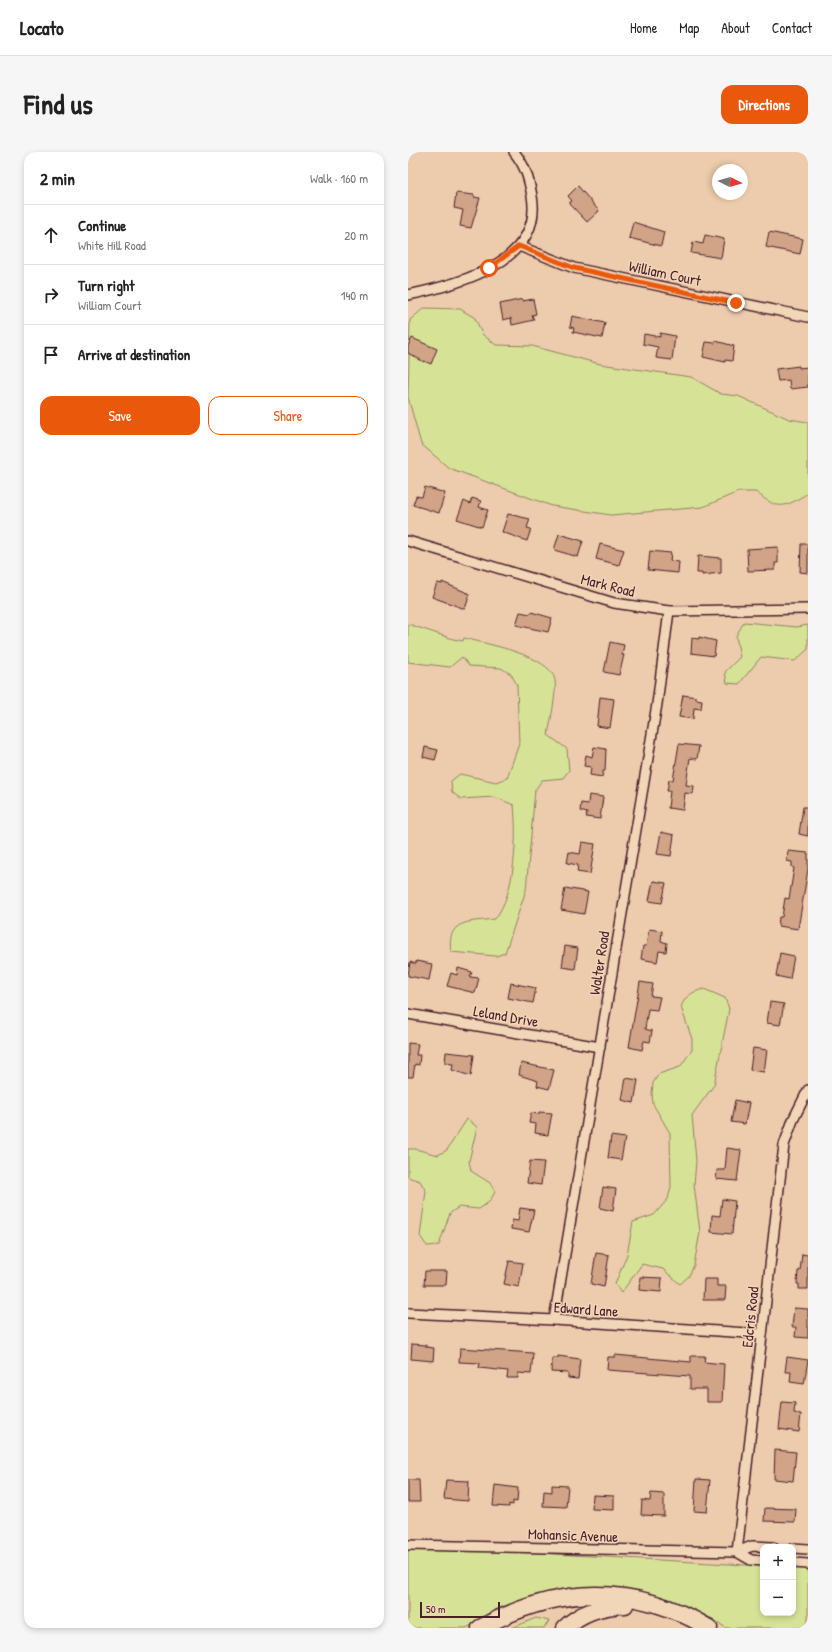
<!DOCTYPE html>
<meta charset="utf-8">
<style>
body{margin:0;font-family:"Patrick Hand",sans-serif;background:#f6f6f6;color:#222}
.controls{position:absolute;right:12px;bottom:12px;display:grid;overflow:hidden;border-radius:8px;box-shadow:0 2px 6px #0003}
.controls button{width:36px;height:36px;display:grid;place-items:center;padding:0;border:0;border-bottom:1px solid #e0e0e0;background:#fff;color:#222;font:20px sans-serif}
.compass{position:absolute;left:304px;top:12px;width:36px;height:36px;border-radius:50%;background:#fff;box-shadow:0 2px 6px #0003;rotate:96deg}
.scale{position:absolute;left:12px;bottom:10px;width:80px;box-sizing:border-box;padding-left:4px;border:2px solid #4a1f2b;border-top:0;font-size:11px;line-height:14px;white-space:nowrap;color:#4a1f2b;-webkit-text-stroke:3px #f1d6b8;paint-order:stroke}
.stop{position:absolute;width:12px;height:12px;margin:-9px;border:3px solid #ea580c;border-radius:50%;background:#fff}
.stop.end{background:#ea580c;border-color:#fff;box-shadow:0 1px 4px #0008}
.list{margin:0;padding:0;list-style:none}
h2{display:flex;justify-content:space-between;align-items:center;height:52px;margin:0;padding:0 16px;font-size:17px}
h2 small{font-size:13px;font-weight:400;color:#767676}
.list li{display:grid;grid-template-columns:26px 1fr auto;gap:12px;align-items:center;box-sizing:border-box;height:60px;padding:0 16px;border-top:1px solid #e0e0e0}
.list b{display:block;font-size:15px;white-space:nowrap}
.list p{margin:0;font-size:13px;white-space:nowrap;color:#767676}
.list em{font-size:13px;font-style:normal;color:#767676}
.actions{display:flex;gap:8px;padding:12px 16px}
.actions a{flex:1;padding:9px 0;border:1px solid #ea580c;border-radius:12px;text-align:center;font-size:14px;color:#ea580c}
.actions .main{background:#ea580c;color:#fff}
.icon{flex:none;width:22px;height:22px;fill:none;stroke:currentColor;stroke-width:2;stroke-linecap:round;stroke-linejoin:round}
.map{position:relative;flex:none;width:400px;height:1476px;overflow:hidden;border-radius:12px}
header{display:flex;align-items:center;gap:24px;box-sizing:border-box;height:56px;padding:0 20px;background:#fff;border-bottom:1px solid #e0e0e0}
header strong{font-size:19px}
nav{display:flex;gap:22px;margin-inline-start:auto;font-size:14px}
.intro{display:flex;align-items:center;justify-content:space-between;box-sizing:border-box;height:96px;padding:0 24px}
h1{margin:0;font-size:28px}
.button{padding:10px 18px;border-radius:12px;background:#ea580c;color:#fff;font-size:14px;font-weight:700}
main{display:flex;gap:24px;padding:0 24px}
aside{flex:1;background:#fff;border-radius:12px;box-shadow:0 2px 6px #0003}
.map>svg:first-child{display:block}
.green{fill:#d6e397;stroke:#908161}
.building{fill:#d1a487;stroke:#4a1f2b}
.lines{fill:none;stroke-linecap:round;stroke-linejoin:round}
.minor-casing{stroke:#4a1f2b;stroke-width:12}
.motorway-casing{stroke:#4a1f2b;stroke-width:19}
.minor{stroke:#f1d6b8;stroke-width:9}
.motorway{stroke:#f1d6b8;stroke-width:16}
.route{stroke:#ea580c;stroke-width:5}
.labels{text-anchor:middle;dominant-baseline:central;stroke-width:3;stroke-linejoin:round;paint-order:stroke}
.street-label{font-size:15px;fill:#4a1f2b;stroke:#f1d6b8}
</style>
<header>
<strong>Locato</strong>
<nav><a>Home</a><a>Map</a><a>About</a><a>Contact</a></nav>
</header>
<div class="intro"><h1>Find us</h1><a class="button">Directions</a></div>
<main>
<aside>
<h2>2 min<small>Walk · 160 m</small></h2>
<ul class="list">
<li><svg class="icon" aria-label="ahead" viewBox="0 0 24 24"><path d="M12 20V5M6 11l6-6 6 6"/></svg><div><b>Continue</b><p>White Hill Road</p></div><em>20 m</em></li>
<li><svg class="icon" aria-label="right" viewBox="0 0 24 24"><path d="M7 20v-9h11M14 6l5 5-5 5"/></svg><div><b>Turn right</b><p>William Court</p></div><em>140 m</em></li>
<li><svg class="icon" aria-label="arrive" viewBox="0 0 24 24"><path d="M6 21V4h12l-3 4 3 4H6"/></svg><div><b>Arrive at destination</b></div></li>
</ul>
<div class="actions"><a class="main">Save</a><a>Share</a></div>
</aside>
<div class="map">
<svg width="400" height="1476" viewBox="0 0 400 1476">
<rect width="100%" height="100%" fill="#ecccac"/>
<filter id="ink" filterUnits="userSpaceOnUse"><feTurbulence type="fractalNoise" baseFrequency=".025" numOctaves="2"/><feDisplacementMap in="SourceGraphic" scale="8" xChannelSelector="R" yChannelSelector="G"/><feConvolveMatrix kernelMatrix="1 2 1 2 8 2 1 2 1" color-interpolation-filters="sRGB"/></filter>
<g filter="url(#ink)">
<g class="green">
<path d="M 16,156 L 52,157 L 67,166 L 74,182 L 88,193 L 124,194 L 192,212 L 283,225 L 313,242 L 330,244 L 381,267 L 400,270 L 400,341 C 376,356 371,359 348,340 L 330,340 L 295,355 L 203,363 L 144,354 L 41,316 L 13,292 L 0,245 L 2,168 Z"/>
<polygon points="336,470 389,475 400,473 400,497 387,509 353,505 331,532 319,531 317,520 332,505 328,484"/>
<path d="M 0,472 L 45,487 L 55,489 L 56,486 C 78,492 142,503 147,528 C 149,539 142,571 140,583 L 159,597 L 161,618 L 155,626 L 134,628 L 127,638 L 118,738 L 97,801 L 88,804 L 43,800 C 38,767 62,770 87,767 C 108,740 109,686 106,653 L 86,645 L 53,647 L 44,640 L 43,629 L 52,622 L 88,630 L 99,626 L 111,592 L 109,533 L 103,522 L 93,516 L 61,514 L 54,505 L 42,515 L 0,510 Z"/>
<path d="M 296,837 L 317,846 L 321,857 L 306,933 L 284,963 L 288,1009 L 286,1033 L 292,1080 L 286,1113 L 281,1124 L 272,1132 L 255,1117 L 234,1112 L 213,1141 L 207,1132 L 219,1103 L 225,1070 L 246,1063 L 260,1047 L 263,1035 L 262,981 L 245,952 L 244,941 L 245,931 L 251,922 L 272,915 L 284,898 L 284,887 L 273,855 C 278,843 284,840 296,837 Z"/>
<polygon points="59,967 69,975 61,1009 63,1019 82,1031 87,1040 81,1050 71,1057 51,1055 42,1061 31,1093 19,1094 12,1084 18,1039 12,1029 0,1025 0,997 7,997 30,1003 39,998"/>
<polygon points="0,1397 129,1401 355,1414 355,1461 385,1461 385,1416 400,1417 400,1476 318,1476 305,1467 245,1445 100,1455 58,1476 0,1476"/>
<polygon points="128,1466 141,1469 136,1476 104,1476"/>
</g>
<g class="building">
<polygon points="170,34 191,59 179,70 161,51 164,49 160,44"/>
<polygon points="48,41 66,43 66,45 72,46 63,76 52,74 55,58 46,56"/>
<polygon points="225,70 256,80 253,94 221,86"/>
<polygon points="361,80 395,87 392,102 358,95"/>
<polygon points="297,83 316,87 313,106 283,101 285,90 295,92"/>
<polygon points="115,147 115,149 125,147 128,162 124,163 126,168 104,173 103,166 95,168 92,152"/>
<polygon points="164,164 197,171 194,186 165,180 166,176 162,175"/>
<polygon points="252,181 267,184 264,208 248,206 250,195 235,192 236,182 252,185"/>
<polygon points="4,186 29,197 23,212 16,209 16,210 0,201 0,194"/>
<polygon points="308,189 326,194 324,209 317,208 317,210 295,205 298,190 307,191"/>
<polygon points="391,214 391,216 400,215 400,235 382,237 381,228 370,229 368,217"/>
<polygon points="17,335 37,341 31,361 5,353 8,344 14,345"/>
<polygon points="64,346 73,349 71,355 80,358 74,375 49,367 56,349 62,352"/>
<polygon points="100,362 122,367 119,376 123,377 119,389 94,380"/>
<polygon points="151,382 175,389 170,405 146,398"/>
<polygon points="192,392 216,398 211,413 188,407"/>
<polygon points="393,392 400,392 400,421 392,420"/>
<polygon points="370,395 370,411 367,411 367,418 340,419 339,397"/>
<polygon points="242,399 263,401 262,409 271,410 270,421 240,418"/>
<polygon points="290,404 313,406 313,421 294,423 294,421 289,421"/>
<polygon points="34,430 62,442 57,457 24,445 29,431 34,432"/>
<polygon points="112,460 122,462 123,460 144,466 140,480 108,473"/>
<polygon points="291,485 308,489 306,504 283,501 284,486 291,487"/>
<polygon points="202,490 216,493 214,503 216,503 211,523 196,520"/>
<polygon points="275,543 288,545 288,547 294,548 293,557 286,556 285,567 271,565"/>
<polygon points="192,545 206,547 202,576 189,574"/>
<polygon points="271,592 291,594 289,607 282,606 278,633 286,634 285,642 277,641 275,658 260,656 262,639 259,639 261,628 265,628"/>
<polygon points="17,595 30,598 27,608 15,605"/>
<polygon points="186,595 198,597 197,619 195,619 194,625 182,623 183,615 176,614 178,603 184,605"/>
<polygon points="181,643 195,645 192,667 178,665 179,661 172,659 173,651 180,652"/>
<polygon points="395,655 400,655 400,684 391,682"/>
<polygon points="253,680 266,683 263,704 249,702"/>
<polygon points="174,690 187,692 182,722 169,720 170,713 159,711 161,700 172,702"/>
<polygon points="380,699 400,701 400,717 390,777 370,774 371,765 374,765 377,746 381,747 386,716 384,715 384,710 379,709"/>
<polygon points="245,729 258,731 254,751 241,749"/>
<polygon points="157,736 180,740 176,762 153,758"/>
<polygon points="241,777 254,779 253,789 259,791 258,800 251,799 249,810 233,807 235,794 238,794"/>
<polygon points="157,794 170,796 167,817 154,815"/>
<polygon points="372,801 386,804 382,827 368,824"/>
<polygon points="8,809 24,812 21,828 0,824 2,810 8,812"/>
<polygon points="50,816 64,820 62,825 71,826 67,841 39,834 43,821 49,823"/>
<polygon points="232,830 245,832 243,844 252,845 249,858 240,857 237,877 244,879 242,890 236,889 234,898 221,895"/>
<polygon points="103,831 128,836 125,851 100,846"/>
<polygon points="362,850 376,852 372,873 359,871"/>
<polygon points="0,891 10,892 8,903 12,903 11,913 7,912 5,925 0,925"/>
<polygon points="345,896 359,898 356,920 342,918"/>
<polygon points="38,900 66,903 63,924 44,918 45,912 37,911"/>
<polygon points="113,911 146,918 141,937 129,934 130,929 111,923"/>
<polygon points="218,926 230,928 226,951 214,948"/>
<polygon points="327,948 341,951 337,972 323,970"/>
<polygon points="131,960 144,961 140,983 127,981 128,972 121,971 123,961 131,962"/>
<polygon points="203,984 217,986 213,1008 200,1006"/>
<polygon points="319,996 333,998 329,1029 308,1027 309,1018 317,1018"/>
<polygon points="122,1009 136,1010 133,1033 119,1031"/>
<polygon points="195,1035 208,1037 205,1059 192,1056"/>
<polygon points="314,1047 327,1049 324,1082 303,1080 304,1063 312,1064"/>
<polygon points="112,1056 126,1058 121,1080 103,1077 104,1068 110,1069"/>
<polygon points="188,1101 201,1103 196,1135 183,1132"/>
<polygon points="394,1102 400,1103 400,1137 391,1137 391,1132 389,1132 390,1119 392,1119"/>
<polygon points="101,1109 115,1111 111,1135 96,1132"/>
<polygon points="17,1119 39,1119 38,1133 16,1133"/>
<polygon points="232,1125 254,1126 253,1140 231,1138"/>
<polygon points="296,1127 309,1127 309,1134 318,1134 317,1148 295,1148"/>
<polygon points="386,1156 400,1157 400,1186 387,1185 388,1175 384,1175"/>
<polygon points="4,1192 18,1193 18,1195 26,1196 25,1209 3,1207"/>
<polygon points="52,1196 125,1201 123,1222 110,1221 110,1226 99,1226 100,1219 71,1216 72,1211 51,1210"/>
<polygon points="207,1203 283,1210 283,1204 297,1204 296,1210 316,1212 314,1250 299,1250 299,1237 282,1237 282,1224 199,1218 200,1205 207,1205"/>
<polygon points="150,1204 172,1207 170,1227 160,1226 160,1221 143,1220 144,1206 150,1206"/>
<polygon points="379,1205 400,1208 396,1232 382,1230 383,1220 377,1220"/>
<polygon points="374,1250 387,1251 386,1261 393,1262 391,1280 371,1277"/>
<polygon points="367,1298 388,1300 385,1329 366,1327"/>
<polygon points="288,1327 302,1328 299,1360 286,1359"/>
<polygon points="0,1328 11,1328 12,1350 0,1350"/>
<polygon points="38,1328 61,1329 60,1349 36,1347"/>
<polygon points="87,1333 110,1336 109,1350 105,1349 105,1353 101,1352 101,1355 85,1354"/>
<polygon points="144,1333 160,1334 158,1355 135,1354 136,1339 144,1340"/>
<polygon points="243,1341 256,1342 256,1364 233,1363 234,1348 242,1349"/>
<polygon points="185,1343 206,1344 206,1358 184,1357"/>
<polygon points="357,1356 388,1357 387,1370 356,1369"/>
</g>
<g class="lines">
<g class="minor-casing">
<g id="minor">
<polyline points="111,94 166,116 400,165"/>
<path d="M 0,143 C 49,133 136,110 124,44 C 121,27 117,13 106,0"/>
<polyline points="0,389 206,451 261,459 400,457"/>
<polyline points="0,862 192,895"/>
<polyline points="0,1161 146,1168 354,1182"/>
<polyline points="146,1168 249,552 261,459"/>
<polyline points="0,1393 329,1400 344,1394 365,1395"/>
<polyline points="385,1396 400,1397"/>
<polyline points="355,1409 343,1408 329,1400 376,993 385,968 400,938"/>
<polyline points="385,1411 400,1412"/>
</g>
</g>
<g class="motorway-casing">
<g id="motorway">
<path d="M 72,1476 C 149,1434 224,1430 301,1476"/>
<path d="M 157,1476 C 173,1460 195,1454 217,1453"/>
</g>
</g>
<use href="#minor" class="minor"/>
<use href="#motorway" class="motorway"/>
</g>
</g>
<g class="lines" filter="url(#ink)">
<polyline class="route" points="81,116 111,94 166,116 328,151"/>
</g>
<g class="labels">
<g class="street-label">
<text transform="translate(257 121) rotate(12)">William Court</text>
<text transform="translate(200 433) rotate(14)">Mark Road</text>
<text transform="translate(191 811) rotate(-81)">Walter Road</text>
<text transform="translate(98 864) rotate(10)">Leland Drive</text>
<text transform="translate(178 1157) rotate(4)">Edward Lane</text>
<text transform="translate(342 1165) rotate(-84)">Edcris Road</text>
<text transform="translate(165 1383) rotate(2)">Mohansic Avenue</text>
</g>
</g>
</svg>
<div class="controls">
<button>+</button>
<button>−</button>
</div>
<svg class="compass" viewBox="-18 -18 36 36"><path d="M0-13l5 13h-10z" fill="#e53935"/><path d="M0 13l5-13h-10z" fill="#767676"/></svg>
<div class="scale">50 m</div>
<div class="stop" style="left:81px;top:116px"></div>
<div class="stop end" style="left:328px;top:151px"></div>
</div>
</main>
